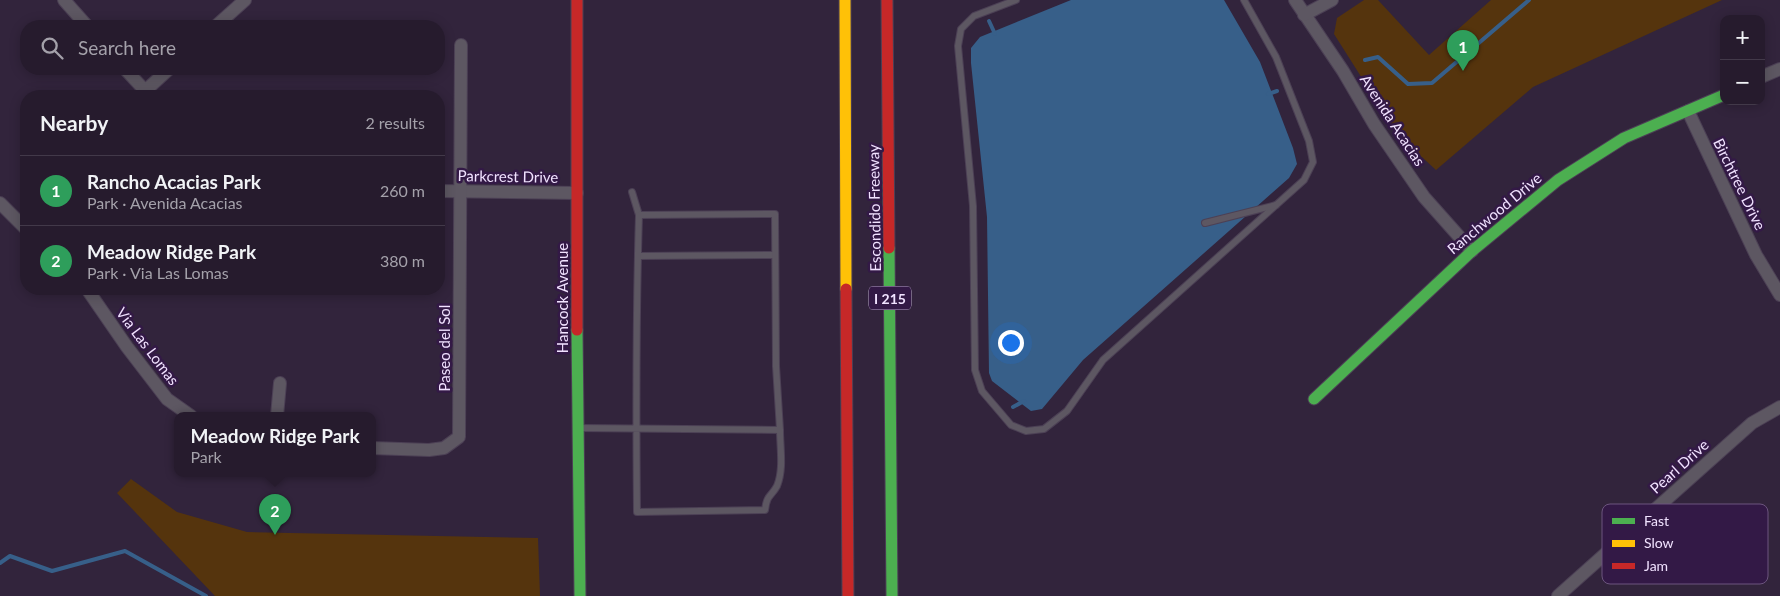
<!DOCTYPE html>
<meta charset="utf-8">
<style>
body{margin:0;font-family:Lato,sans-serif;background:#2e2435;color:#f1f3f6}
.controls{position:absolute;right:15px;top:15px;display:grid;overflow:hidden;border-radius:10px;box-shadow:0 2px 12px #0003}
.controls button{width:45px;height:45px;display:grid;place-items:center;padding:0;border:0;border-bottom:1px solid #423949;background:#261b2d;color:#f1f3f6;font:25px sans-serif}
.you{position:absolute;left:1010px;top:342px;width:18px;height:18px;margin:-12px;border:4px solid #fff;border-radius:50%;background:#1a73e8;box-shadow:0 0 0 8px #1a73e833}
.badge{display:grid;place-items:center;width:32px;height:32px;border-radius:50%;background:#0b8043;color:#fff;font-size:16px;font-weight:700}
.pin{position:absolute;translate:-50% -41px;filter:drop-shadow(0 1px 2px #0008)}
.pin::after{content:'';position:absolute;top:26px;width:18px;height:15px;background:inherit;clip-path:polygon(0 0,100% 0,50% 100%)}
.popup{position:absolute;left:174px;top:412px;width:202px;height:65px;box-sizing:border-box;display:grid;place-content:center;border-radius:10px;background:#261b2d;filter:drop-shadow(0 1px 4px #0005);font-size:16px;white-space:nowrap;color:#a4a1aa}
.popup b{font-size:19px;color:#f1f3f6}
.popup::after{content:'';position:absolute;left:50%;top:100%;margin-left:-10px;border:10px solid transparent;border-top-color:#261b2d}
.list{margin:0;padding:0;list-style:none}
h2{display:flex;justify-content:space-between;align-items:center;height:65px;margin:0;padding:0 20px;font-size:21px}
h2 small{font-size:16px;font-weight:400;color:#a4a1aa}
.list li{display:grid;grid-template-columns:32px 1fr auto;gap:15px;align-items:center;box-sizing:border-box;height:70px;padding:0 20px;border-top:1px solid #423949}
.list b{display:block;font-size:19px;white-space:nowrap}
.list p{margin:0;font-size:16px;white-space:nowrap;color:#a4a1aa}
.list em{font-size:16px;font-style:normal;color:#a4a1aa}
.icon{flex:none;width:28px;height:28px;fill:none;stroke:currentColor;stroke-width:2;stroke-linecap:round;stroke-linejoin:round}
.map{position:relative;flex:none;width:1780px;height:596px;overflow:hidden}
.search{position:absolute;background:#261b2d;box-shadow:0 2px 12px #0003;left:20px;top:20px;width:425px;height:55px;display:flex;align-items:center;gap:12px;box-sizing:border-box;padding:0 18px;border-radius:20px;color:#a4a1aa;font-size:19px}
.panel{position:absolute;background:#261b2d;box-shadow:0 2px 12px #0003;left:20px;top:90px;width:425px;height:205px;border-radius:20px}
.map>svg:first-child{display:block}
.green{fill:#55340d}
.water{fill:#375f89}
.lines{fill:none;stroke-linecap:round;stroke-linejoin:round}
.stream{stroke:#375f89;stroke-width:4}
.lane-casing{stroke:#4c4055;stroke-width:8}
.street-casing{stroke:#4c4055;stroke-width:14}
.fast-casing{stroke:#4c4055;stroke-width:13}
.slow-casing{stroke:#4c4055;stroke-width:13}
.jam-casing{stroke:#4c4055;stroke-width:13}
.lane{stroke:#5d5762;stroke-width:6}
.street{stroke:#5d5762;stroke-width:12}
.fast{stroke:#4caf50;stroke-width:11}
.slow{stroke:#ffc107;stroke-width:11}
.jam{stroke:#c62828;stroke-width:11}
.labels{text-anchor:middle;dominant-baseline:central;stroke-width:5;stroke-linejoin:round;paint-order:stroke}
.shield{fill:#331946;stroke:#b8a6c8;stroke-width:1}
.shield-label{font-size:14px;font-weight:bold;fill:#f1e2ff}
.street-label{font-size:15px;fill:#f1e2ff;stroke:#331946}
.key{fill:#331946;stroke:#6c557e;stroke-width:1}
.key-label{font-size:14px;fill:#f1e2ff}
</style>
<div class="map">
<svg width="1780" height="596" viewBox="0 0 1780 596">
<rect width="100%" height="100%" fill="#32243c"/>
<g class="green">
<polygon points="1364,0 1378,0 1429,55 1491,0 1722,0 1533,87 1436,170 1398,135 1334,34 1337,18"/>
<polygon points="131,479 177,512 247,532 538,538 540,596 215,596 117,493"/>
</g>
<polygon class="water" points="1071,0 1224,0 1260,62 1293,148 1297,164 1289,178 1083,360 1042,409 1031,411 992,381 989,373 987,217 971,63 971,48 980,37"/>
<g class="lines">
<g class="stream">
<polyline points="989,21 995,34"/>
<polyline points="1365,60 1378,57 1408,84 1432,83 1529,0"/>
<polyline points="1268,94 1277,91"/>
<polyline points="1013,407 1024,401"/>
<polyline points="0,563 10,556 52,571 125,551 206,596"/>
</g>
<g class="lane-casing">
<g id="lane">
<polyline points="1016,0 974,16 961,29 958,46 973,206 975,370 982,391 1011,425 1026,431 1044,429 1067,411 1103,360 1304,180 1313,162 1309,141 1276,57 1244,0"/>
<polyline points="632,192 639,215"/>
<polyline points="1205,223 1276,205"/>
<polyline points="638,256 775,255"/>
<path d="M 579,428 L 780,430 L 776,366 L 775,214 L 639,215 C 636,314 636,413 637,512 L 765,510 C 767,494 771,497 777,486 C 784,469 780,448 780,430"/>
</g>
</g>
<g class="street-casing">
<g id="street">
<polyline points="64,0 87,26"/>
<polyline points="1295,0 1343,71 1374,124 1424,197 1472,251"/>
<polyline points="1304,15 1332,0"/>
<polyline points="216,26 245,0"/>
<polyline points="125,69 150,96"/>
<polyline points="1761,77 1780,69"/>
<polyline points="145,91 169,69"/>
<polyline points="1688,111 1756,255 1780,295"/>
<polyline points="439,191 577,193"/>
<polyline points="0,203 26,229"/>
<polyline points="87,289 127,347 167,399 191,416"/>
<polyline points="277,416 280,383"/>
<polyline points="372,448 429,450 444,448 459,437 461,45"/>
<polyline points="1558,596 1752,423 1780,407"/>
</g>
</g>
<g class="fast-casing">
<g id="fast">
<polyline points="889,248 892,596"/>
<polyline points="577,330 580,596"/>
<polyline points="1314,399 1472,251 1558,180 1624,138 1724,95"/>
</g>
</g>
<g class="slow-casing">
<polyline id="slow" points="845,0 846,289"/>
</g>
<g class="jam-casing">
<g id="jam">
<polyline points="577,0 577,330"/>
<polyline points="887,0 889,248"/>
<polyline points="846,289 848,596"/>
</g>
</g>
<use href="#lane" class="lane"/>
<use href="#street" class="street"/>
<use href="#fast" class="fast"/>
<use href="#slow" class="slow"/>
<use href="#jam" class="jam"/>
</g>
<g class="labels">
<rect class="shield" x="869" y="286.5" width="42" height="23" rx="4"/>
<g class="shield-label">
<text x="890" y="298">I 215</text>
</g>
<g class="street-label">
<text transform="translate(1393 120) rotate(57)">Avenida Acacias</text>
<text transform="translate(508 176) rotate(1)">Parkcrest Drive</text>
<text transform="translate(1740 184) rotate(64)">Birchtree Drive</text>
<text transform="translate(874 208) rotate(-91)">Escondido Freeway</text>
<text transform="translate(1494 213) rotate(-40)">Ranchwood Drive</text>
<text transform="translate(562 298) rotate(-90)">Hancock Avenue</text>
<text transform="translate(148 346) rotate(53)">Via Las Lomas</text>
<text transform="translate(444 348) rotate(-90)">Paseo del Sol</text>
<text transform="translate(1679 466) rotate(-42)">Pearl Drive</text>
</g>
</g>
<rect x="1602" y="504" width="166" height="80" rx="8" class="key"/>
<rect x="1612" y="518" width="23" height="6" fill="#4caf50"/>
<rect x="1612" y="540" width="23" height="7" fill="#ffc107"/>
<rect x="1612" y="563" width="23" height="6" fill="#c62828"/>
<g class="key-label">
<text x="1644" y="526">Fast</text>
<text x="1644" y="548">Slow</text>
<text x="1644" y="571">Jam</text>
</g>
</svg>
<div class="controls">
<button>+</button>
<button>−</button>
</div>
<div class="you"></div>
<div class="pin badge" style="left:1463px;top:71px;background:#2e9e5b">1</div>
<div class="pin badge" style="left:275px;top:535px;background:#2e9e5b">2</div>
<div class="popup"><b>Meadow Ridge Park</b>Park</div>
<div class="search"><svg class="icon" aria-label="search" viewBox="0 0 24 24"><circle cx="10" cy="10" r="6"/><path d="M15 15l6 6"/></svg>Search here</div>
<section class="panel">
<h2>Nearby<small>2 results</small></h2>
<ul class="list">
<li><span class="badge" style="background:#2e9e5b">1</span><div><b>Rancho Acacias Park</b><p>Park · Avenida Acacias</p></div><em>260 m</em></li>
<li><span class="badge" style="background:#2e9e5b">2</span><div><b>Meadow Ridge Park</b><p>Park · Via Las Lomas</p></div><em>380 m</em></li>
</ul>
</section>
</div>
